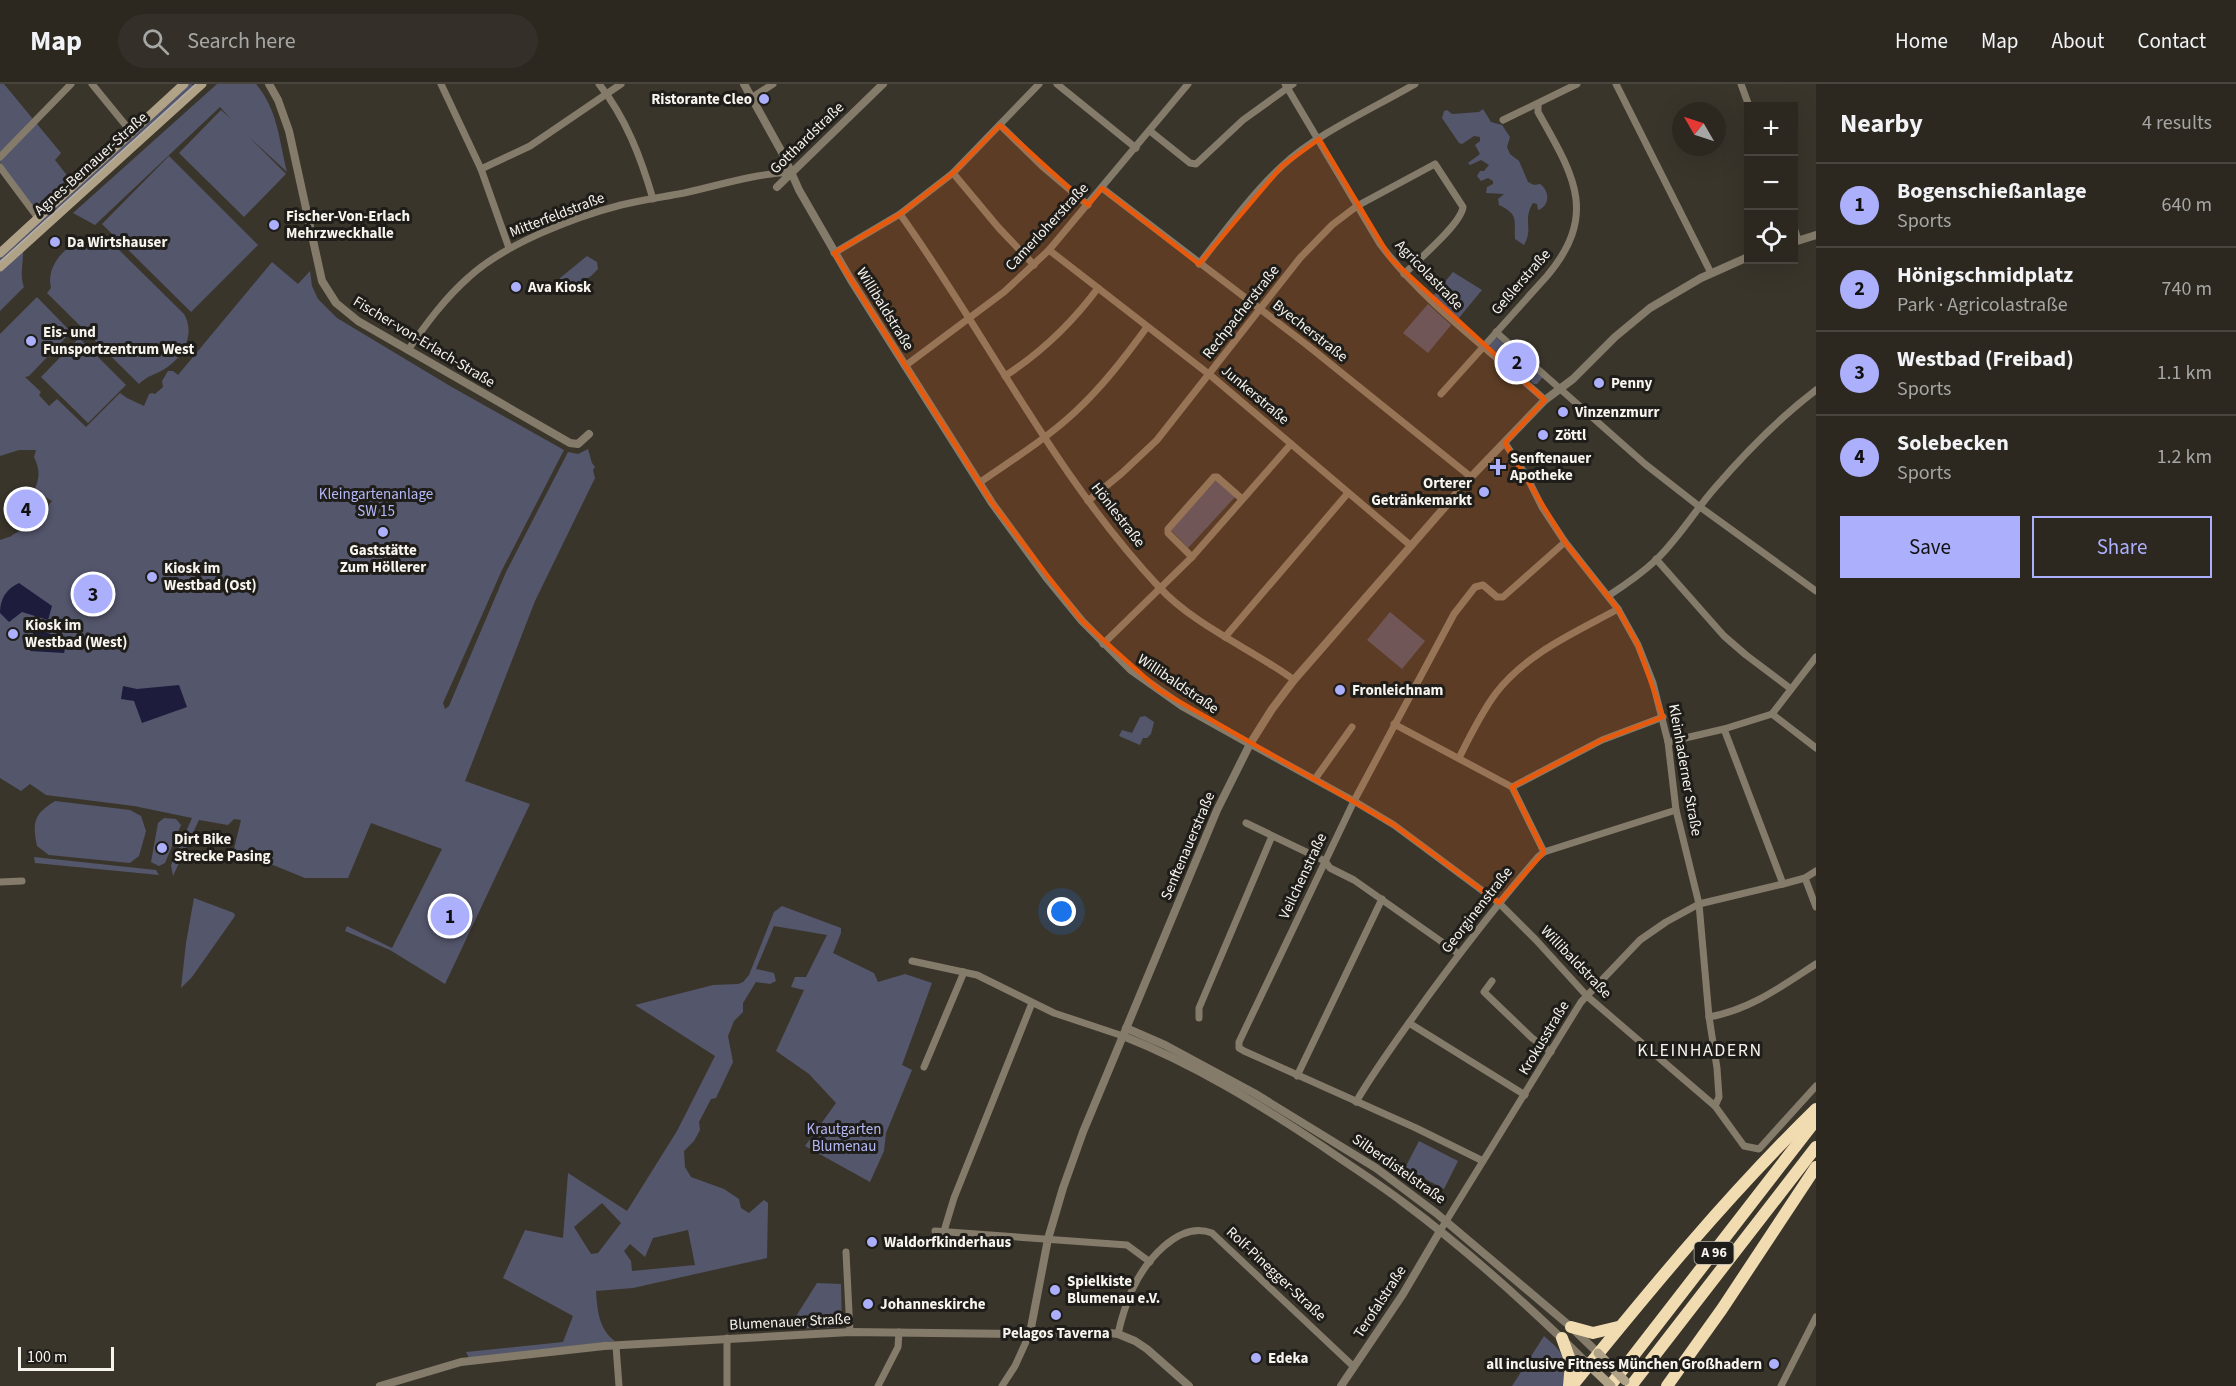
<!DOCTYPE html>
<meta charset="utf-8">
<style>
body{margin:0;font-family:"Source Sans 3",sans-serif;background:#343029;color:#f1f3f6}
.controls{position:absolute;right:18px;top:18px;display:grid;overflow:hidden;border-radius:0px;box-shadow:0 6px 24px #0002}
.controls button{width:54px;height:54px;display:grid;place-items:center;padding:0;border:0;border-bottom:2px solid #48443e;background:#2c2820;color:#f1f3f6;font:30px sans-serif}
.compass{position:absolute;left:1672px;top:18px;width:54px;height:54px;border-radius:50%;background:#2c2820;box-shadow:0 6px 24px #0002;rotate:309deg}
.scale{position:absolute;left:18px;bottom:15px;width:96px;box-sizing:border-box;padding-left:6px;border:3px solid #f7f4ee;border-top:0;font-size:16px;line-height:21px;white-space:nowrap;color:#f7f4ee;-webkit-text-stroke:4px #1f1d19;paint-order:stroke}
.you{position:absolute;left:1062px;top:828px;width:21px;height:21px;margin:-15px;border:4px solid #fff;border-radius:50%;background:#1a73e8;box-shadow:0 0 0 9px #1a73e833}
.badge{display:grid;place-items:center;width:39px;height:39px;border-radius:50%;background:#acaffb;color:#111;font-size:20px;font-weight:700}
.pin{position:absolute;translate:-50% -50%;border:3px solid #fff;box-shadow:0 2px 6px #0006}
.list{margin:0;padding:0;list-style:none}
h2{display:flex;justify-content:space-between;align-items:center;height:78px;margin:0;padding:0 24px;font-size:26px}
h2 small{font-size:20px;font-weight:400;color:#a6a6a5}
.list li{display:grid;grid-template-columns:39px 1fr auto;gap:18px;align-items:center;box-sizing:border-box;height:84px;padding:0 24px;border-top:2px solid #48443e}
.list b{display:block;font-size:22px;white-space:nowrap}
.list p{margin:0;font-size:20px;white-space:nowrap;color:#a6a6a5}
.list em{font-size:20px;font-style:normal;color:#a6a6a5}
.actions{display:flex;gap:12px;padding:18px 24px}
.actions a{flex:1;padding:14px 0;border:2px solid #acaffb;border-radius:0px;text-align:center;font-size:21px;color:#acaffb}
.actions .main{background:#acaffb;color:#111}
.icon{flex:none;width:33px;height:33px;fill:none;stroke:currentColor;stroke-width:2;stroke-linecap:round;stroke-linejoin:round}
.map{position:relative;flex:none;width:1816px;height:1302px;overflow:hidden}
header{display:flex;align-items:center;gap:36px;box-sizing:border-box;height:84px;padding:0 30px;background:#2c2820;border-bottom:2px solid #48443e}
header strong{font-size:28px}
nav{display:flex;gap:33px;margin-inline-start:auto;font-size:21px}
.search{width:420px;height:54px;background:#343029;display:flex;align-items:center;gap:15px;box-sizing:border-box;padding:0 21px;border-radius:33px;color:#a6a6a5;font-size:22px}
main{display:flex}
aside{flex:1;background:#2c2820}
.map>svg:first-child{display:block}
.green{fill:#54566c;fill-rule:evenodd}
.water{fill:#1d1c3c}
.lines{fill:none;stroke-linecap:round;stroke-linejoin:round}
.minor{stroke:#847b6a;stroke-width:7}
.tertiary{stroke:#847b6a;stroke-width:8}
.secondary{stroke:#b0a287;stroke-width:9}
.motorway{stroke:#f1dbb1;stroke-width:12}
.tram{stroke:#b3afa8;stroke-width:1.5}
.secondary-bridge{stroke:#b0a287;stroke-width:9}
.marked{fill:#e8590c;fill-opacity:0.2;stroke:#e8590c;stroke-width:4.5;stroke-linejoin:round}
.poi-dot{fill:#acaffb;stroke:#1f1d19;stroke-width:2}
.labels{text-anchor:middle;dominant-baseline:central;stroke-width:6;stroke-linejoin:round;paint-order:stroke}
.shield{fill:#1f1d19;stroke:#b6b4ae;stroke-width:1.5}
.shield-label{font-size:14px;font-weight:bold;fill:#f7f4ee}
.poi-label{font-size:15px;font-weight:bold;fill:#f7f4ee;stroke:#1f1d19;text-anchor:start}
.street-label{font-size:15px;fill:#f7f4ee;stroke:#1f1d19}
.park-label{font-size:15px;fill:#b5b9f8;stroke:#1f1d19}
.quarter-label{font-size:18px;letter-spacing:1.5px;fill:#f7f4ee;stroke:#1f1d19}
</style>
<header>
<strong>Map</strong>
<div class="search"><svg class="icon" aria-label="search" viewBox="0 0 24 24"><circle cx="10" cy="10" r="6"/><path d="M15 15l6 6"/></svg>Search here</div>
<nav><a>Home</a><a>Map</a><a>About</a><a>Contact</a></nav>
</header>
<main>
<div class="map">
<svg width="1816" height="1302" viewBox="0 0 1816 1302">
<rect width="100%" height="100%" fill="#3a352b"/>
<g class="green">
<polygon points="0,0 4,0 61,69 55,76 69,94 36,124 34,124 0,78"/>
<polygon points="187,0 192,0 195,3 0,180 0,172"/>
<path d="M 217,0 L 256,0 C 278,26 279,56 287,88 L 249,53 L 286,90 L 244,133 L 179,69 L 221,26 L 231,35 L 220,23 L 95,141 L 73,129 Z"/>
<path d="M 1483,25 L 1491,38 L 1502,41 L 1510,53 L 1507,63 L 1510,70 L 1519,77 L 1528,98 L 1534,101 L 1540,100 C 1550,107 1550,122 1538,126 L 1537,120 L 1533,119 C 1522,137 1534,144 1524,161 L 1515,155 C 1514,135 1519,131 1499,121 L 1498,115 L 1504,110 L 1486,109 L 1487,103 L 1493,100 L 1493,97 L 1488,94 L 1481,97 L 1477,92 L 1480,87 L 1484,87 L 1489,81 L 1481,76 L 1470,81 L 1468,79 L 1480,70 L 1475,61 L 1480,57 L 1480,53 L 1474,52 L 1462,60 L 1459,59 L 1442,34 L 1444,27 L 1447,26 L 1452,30 L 1479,28 Z"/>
<polygon points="169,72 258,161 191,228 102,140"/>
<path d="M 93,152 L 101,153 L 114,161 L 184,230 C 196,250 183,275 163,286 C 154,291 147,292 139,300 L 47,209 L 51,204 C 45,178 71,157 93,152 Z"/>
<path d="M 23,164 C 24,178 19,190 24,203 L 0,227 L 0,185 Z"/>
<path d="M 587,172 L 597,178 L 598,185 C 586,198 578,202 561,197 L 560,194 Z"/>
<path d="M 272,178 L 298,200 L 310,187 L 312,202 L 318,215 L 337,234 L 450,302 L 564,366 L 502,486 L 443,619 L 445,625 L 449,622 L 506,488 L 568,368 L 578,370 L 588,365 L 592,379 L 595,383 L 593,386 L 595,394 L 535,517 L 465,697 L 530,720 L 445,900 L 390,866 L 345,847 L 347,842 L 392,864 L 442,765 L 371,739 L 348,794 L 305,794 L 234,765 L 241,736 L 234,735 L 228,741 L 199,736 L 173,792 L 171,781 L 192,734 L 134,722 L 46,711 L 30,700 L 21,707 L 0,694 L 0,456 L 12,452 L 12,451 L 31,441 L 45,429 L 43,427 L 52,417 L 34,407 C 40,393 40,386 34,373 L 36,366 L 19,366 L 0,372 L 0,250 L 37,213 L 71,248 L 29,292 L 25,293 L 41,308 L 39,311 L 49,322 L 57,315 L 86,343 L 120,309 L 127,314 L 144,322 L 149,310 L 152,309 L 155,310 L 163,303 L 162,297 L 168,287 L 173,287 L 178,291 Z"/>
<polygon points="1453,188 1482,206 1458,235 1433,212"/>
<polygon points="1428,220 1451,241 1428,269 1403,249"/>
<polygon points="1496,253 1543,293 1537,300 1534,300 1490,263 1490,260"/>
<polygon points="79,254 126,301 88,339 41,293"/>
<polygon points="1216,396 1235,413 1188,464 1171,446"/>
<polygon points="1390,528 1425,557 1402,585 1367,556"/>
<polygon points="1145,632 1154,638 1151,650 1147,654 1143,654 1140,661 1119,652 1122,646 1132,649 1140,633"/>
<path d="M 55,717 L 130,726 L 141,732 L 146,747 L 139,772 L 130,779 L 49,771 L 37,762 C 32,738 34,730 55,717 Z"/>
<polygon points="164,734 176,735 181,741 165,779 159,782 151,778 158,739"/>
<polygon points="34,773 156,786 159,791 35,779"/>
<polygon points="194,814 234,829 235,832 192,893 181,904 186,859"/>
<path d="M 782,822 L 841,844 L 841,849 L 833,869 L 874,889 L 878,898 L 905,890 L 932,899 L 902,981 L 912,986 L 886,1049 L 884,1067 L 870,1098 L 805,1062 L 836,1019 L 809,990 L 776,967 L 804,906 L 791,903 L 795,893 L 806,893 L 827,851 L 774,842 L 756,885 L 774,889 L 776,897 L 770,900 L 756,898 L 743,919 L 743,928 L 734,937 L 728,952 L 733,978 L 716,1014 L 711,1015 L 699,1038 L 700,1046 L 694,1057 L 684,1067 L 685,1083 L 691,1093 L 724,1105 L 739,1115 L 741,1124 L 749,1129 L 764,1116 L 768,1119 L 767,1174 L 633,1204 L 596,1207 C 597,1225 599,1246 615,1257 L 469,1274 L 466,1268 L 563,1258 L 573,1232 L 503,1194 L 525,1146 L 563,1154 L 568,1089 L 627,1127 L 677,1047 L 715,972 L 635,921 L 713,901 L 738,900 L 743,898 L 749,891 L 774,828 ZM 602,1119 L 621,1139 L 598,1169 L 591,1170 L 574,1143 ZM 688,1146 L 695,1181 L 632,1187 L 631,1177 L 624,1167 L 630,1160 L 645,1173 L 653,1154 Z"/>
<polygon points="1419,1057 1458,1077 1444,1105 1405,1084"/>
<polygon points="817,1199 841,1200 842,1243 788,1245"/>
<path d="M 1544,1252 C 1565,1270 1567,1275 1563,1302 L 1512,1302 Z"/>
</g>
<g class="water">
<path d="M 19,499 L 52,522 L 48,536 L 22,528 L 9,538 L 0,529 C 0,515 6,505 19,499 Z"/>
<polygon points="34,543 67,557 64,569 30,567"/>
<polygon points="179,601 187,623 142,639 134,617 121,615 123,602 137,605"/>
</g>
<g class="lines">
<g class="minor">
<polyline points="92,0 132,49"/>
<polyline points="441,0 481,85 509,164"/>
<path d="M 599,0 C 626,34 641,74 653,115"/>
<polyline points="1057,0 1136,64"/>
<path d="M 1285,0 L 1380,160 C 1426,221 1489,265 1545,316"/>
<polyline points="1616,0 1711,189"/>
<polyline points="1741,0 1749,22"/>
<polyline points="751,14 773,0"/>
<polyline points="1503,36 1577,0"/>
<polyline points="1000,41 1042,82 1088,121"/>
<polyline points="1150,47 1190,79 1196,80 1243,36 1293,0"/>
<polyline points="0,73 71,0"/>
<polyline points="0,83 38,134"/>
<polyline points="481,85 530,62 621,0"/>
<polyline points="953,89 998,143 1034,181"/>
<polyline points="1102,104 1307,261 1471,393"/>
<path d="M 900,130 C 988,253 1055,392 1159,503 C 1195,542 1252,565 1294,596"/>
<polyline points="1794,143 1798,156"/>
<polyline points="1049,166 1210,291 1410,461"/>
<polyline points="834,169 900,130 953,89 1039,0"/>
<path d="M 1199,180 C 1225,147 1251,111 1282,82 C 1316,50 1374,24 1415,0"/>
<polyline points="1496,248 1645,380 1700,423 1816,507"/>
<path d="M 408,266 C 426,240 445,214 469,193 C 505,160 574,133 621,121 C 642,116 663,113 684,109 C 720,101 754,90 791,88"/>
<polyline points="905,282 1004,208 1049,166 1188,0"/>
<path d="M 1005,292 C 1042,268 1072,239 1098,204"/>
<path d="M 1441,310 L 1547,192 C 1600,129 1572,89 1538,28 L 1538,21"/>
<polyline points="1505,359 1527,393 1542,423 1565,458 1618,525 1638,561 1653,599 1668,658 1676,726 1699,820 1709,933 1717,984 1719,1013 1715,1022"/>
<path d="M 979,399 C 1012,376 1046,355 1075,328 C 1103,302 1125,273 1147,243"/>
<path d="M 1088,417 L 1122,389 L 1157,356 L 1300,174 L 1332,141 L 1357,122 L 1435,80 L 1463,123 C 1461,140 1418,176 1404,190"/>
<polyline points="1192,473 1168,449 1168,445 1214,393 1217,393 1242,415"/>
<polyline points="1656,475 1724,552 1746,571 1791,605"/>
<path d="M 1608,512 C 1625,501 1641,490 1656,476 C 1678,455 1694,428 1714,405 C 1745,369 1778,335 1816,306"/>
<polyline points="1225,553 1348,409"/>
<polyline points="1103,560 1192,473 1291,360"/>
<polyline points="1772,630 1816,664"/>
<polyline points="1394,640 1512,703 1544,768"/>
<polyline points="1724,645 1783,800"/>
<polyline points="1668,658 1724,645 1772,630 1816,573"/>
<polyline points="1250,660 1354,717 1394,741 1499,819 1536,856 1587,912 1715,1022 1744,1062 1759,1065 1816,1002"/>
<path d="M 1459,674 C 1470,652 1481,629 1496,609 C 1527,569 1574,549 1618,525"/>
<polyline points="1315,695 1352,643"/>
<polyline points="1512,703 1602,656 1663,633"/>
<polyline points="1246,739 1325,777 1330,784 1354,796 1459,870"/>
<polyline points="1805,794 1816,823"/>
<polyline points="0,798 22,797"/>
<polyline points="912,877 977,891 1054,929 1123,952"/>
<polyline points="1492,897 1484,908 1532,954 1551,968"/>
<path d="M 1709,933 C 1750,926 1782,902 1816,880"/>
<polyline points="1199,934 1199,924 1272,752"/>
<polyline points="1409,939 1525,1011"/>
<polyline points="924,983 964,888"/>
<polyline points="1297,992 1382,815"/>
<path d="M 1356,1018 C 1377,982 1402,949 1426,915 C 1462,866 1498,819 1538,773 L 1544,768 L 1676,726"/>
<polyline points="1483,1077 1416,1044 1244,967 1239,964 1239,958 1354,717 1454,530 1475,503 1483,501 1497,513 1503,513 1565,458"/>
<polyline points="935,1147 1127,1161 1150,1178"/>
<polyline points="944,1147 954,1114 1032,919"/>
<polyline points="1440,1147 1581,918 1640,856 1666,838 1699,820 1783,800 1805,794 1816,787"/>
<polyline points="846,1168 850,1248"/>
<path d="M 1118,1250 C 1121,1236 1126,1220 1132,1206 C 1145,1178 1178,1136 1212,1149 L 1354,1283"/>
<polyline points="727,1254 727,1302"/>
<polyline points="616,1262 619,1302"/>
<polyline points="878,1302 898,1263 899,1248"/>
<polyline points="1002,1302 1015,1282 1030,1249"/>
<polyline points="1781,1302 1816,1233"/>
</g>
<g class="tertiary">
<polyline points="269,0 278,16 289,47 322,197 336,219 358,237 570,359 578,360 589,350"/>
<polyline points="744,0 784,72 799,106 851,196 992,419 1046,493 1082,537 1131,586 1182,622 1250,660"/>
<polyline points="777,103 883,0"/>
<polyline points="1794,158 1816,151"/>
<polyline points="1126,944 1165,961 1254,1009 1376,1084 1436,1129 1571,1243 1598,1269"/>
<path d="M 1123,952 C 1194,980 1259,1020 1322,1062 C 1349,1081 1378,1099 1404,1119 C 1470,1168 1531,1224 1589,1281"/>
<polyline points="1030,1249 1048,1155 1063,1104 1083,1048 1217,726 1250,660 1272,625 1294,596 1471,393 1545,316 1573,295 1615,253 1650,224 1701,194 1748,173"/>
<polyline points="380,1302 461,1278 604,1262 850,1248 1023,1250 1102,1248 1118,1250 1135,1257 1147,1265 1189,1302"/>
<polyline points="1341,1302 1403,1210 1440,1147"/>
</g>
<g class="secondary">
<polyline points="0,169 184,0"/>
<polyline points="0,183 202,0"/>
</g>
<g class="motorway">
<polyline points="1571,1243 1593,1249 1618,1243"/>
<polyline points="1562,1254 1571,1279 1569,1302"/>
<path d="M 1572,1302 C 1649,1207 1728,1111 1816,1025"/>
<polyline points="1610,1302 1816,1036"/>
<polyline points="1631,1302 1816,1063"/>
<polyline points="1667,1302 1722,1225 1816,1083"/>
</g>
<polyline class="tram" points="0,178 196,0"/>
<g class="secondary-bridge">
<polyline points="1598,1269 1625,1297"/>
<polyline points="1589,1281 1611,1302"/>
</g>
</g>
<path class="marked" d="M 1000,41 L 1088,121 L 1102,104 L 1199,180 L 1282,82 L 1319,55 L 1391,175 L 1545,316 L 1505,359 L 1565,458 L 1618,525 L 1638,561 L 1663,633 L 1602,656 L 1512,703 L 1544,768 L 1499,819 L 1394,741 L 1159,606 L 1082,537 L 992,419 L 834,169 L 900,130 L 953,89 Z"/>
<g class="poi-dot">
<circle cx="764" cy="15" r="6"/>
<circle cx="274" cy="141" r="6"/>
<circle cx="55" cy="158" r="6"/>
<circle cx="516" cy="203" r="6"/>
<circle cx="31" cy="257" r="6"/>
<circle cx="1599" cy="299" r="6"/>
<circle cx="1563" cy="328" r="6"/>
<circle cx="1543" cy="351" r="6"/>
<path d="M1495 374h6v6h6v6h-6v6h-6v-6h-6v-6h6z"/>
<circle cx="1484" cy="408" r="6"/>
<circle cx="383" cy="448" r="6"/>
<circle cx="152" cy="493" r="6"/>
<circle cx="13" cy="550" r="6"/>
<circle cx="1340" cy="606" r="6"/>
<circle cx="162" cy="764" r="6"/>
<circle cx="872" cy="1158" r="6"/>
<circle cx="1055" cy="1206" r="6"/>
<circle cx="868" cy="1220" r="6"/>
<circle cx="1056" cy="1231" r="6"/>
<circle cx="1256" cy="1274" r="6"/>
<circle cx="1774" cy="1280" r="6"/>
</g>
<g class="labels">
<rect class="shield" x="1694.5" y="1158" width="39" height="22" rx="4.5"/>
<g class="shield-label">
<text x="1714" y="1169">A 96</text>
</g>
<g class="poi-label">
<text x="752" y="15" text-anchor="end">Ristorante Cleo</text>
<text x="286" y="132">Fischer-Von-Erlach<tspan x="286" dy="17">Mehrzweckhalle</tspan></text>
<text x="67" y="158">Da Wirtshauser</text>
<text x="528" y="203">Ava Kiosk</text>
<text x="43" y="248">Eis- und<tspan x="43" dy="17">Funsportzentrum West</tspan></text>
<text x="1611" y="299">Penny</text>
<text x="1575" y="328">Vinzenzmurr</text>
<text x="1555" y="351">Zöttl</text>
<text x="1510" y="374">Senftenauer<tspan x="1510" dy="17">Apotheke</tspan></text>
<text x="1472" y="399" text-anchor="end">Orterer<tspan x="1472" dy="17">Getränkemarkt</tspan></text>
<text x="383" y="466" text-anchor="middle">Gaststätte<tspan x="383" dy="17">Zum Höllerer</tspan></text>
<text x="164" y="484">Kiosk im<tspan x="164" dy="17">Westbad (Ost)</tspan></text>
<text x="25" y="541">Kiosk im<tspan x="25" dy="17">Westbad (West)</tspan></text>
<text x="1352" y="606">Fronleichnam</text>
<text x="174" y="755">Dirt Bike<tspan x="174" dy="17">Strecke Pasing</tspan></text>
<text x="884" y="1158">Waldorfkinderhaus</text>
<text x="1067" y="1197">Spielkiste<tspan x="1067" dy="17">Blumenau e.V.</tspan></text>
<text x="880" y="1220">Johanneskirche</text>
<text x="1056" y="1249" text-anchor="middle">Pelagos Taverna</text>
<text x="1268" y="1274">Edeka</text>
<text x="1762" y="1280" text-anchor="end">all inclusive Fitness München Großhadern</text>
</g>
<g class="street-label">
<text transform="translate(807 54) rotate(-44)">Gotthardstraße</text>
<text transform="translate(91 80) rotate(-42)">Agnes-Bernauer-Straße</text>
<text transform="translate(557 131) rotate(-21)">Mitterfeldstraße</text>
<text transform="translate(1047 143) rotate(-47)">Camerloherstraße</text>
<text transform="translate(1429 191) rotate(46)">Agricolastraße</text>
<text transform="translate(1521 198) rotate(-49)">Geßlerstraße</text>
<text transform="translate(885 225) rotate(58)">Willibaldstraße</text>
<text transform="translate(1241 228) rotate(-52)">Rechpacherstraße</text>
<text transform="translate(1310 247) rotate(38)">Byecherstraße</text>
<text transform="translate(424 258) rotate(31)">Fischer-von-Erlach-Straße</text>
<text transform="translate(1255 311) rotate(40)">Junkerstraße</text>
<text transform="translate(1118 431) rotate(52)">Hönlestraße</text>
<text transform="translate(1178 600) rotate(34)">Willibaldstraße</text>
<text transform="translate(1685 686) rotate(80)">Kleinhaderner Straße</text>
<text transform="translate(1188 762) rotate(-67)">Senftenauerstraße</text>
<text transform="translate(1303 792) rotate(-65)">Veilchenstraße</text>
<text transform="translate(1477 826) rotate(-52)">Georginenstraße</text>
<text transform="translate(1576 878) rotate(46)">Willibaldstraße</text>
<text transform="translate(1544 954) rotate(-59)">Krokusstraße</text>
<text transform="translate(1399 1085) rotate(35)">Silberdistelstraße</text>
<text transform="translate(1276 1190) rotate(43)">Rolf-Pinegger-Straße</text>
<text transform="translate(1380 1218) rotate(-57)">Terofalstraße</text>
<text transform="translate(790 1238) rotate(-3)">Blumenauer Straße</text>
</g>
<g class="park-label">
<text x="376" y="410">Kleingartenanlage<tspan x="376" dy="17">SW 15</tspan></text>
<text x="844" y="1045">Krautgarten<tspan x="844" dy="17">Blumenau</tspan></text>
</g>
<g class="quarter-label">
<text x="1700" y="966">KLEINHADERN</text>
</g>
</g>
</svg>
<div class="controls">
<button>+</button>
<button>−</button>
<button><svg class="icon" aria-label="locate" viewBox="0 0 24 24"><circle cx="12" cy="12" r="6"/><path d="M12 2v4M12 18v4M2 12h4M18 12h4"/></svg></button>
</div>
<svg class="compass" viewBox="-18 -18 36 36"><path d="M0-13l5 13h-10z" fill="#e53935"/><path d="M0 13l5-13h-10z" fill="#a6a6a5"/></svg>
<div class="scale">100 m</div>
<div class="you"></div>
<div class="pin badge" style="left:450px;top:832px">1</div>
<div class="pin badge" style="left:1517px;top:278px">2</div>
<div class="pin badge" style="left:93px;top:510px">3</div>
<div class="pin badge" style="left:26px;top:425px">4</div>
</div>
<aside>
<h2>Nearby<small>4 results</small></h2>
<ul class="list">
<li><span class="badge">1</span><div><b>Bogenschießanlage</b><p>Sports</p></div><em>640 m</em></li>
<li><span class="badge">2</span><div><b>Hönigschmidplatz</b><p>Park · Agricolastraße</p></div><em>740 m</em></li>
<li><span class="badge">3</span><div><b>Westbad (Freibad)</b><p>Sports</p></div><em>1.1 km</em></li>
<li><span class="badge">4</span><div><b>Solebecken</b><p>Sports</p></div><em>1.2 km</em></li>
</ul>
<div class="actions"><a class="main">Save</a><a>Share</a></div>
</aside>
</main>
